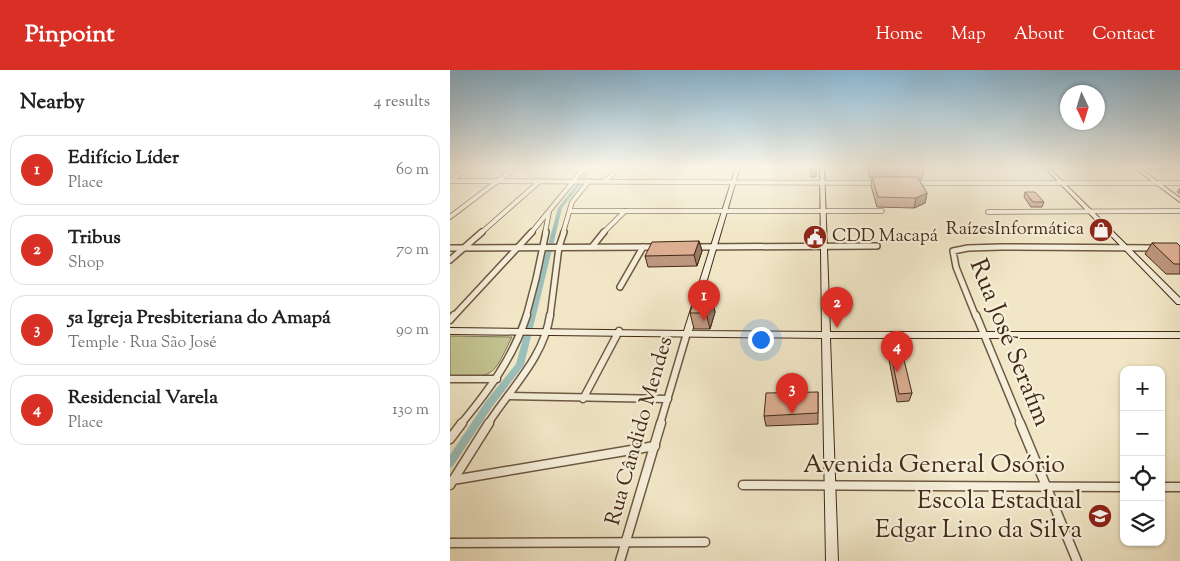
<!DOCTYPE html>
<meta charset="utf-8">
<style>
body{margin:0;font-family:"Sorts Mill Goudy",serif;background:#f2f2f2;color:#202124}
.controls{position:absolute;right:15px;bottom:15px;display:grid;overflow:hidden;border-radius:10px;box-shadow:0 1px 4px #0004}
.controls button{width:45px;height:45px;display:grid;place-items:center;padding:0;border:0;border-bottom:1px solid #e0e0e0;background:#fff;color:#202124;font:25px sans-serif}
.compass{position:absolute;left:610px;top:15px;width:45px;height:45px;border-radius:50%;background:#fff;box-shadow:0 1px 4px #0004;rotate:176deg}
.you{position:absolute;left:310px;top:269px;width:18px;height:18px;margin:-12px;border:4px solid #fff;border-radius:50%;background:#1a73e8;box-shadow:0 0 0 8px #1a73e833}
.badge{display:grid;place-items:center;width:32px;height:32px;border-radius:50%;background:#d93025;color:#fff;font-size:16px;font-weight:700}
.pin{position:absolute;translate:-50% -41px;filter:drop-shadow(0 1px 2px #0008)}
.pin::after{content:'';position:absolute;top:26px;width:18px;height:15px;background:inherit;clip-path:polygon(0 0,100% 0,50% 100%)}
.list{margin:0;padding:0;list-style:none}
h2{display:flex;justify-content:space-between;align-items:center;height:65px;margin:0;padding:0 20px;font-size:21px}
h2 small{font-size:16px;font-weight:400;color:#757577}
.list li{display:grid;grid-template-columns:32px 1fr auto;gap:15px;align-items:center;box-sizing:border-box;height:70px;margin:0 10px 10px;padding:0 10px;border:1px solid #e0e0e0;border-radius:15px}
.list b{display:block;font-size:19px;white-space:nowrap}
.list p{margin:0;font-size:16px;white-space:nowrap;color:#757577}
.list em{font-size:16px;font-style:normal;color:#757577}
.icon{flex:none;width:28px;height:28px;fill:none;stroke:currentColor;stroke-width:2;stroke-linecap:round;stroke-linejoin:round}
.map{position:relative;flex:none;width:730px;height:491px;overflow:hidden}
header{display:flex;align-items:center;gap:30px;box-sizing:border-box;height:70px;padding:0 25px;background:#d93025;color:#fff}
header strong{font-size:24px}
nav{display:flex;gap:28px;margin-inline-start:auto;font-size:18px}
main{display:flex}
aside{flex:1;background:#fff}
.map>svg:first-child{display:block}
.green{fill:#c2c390;stroke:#827653}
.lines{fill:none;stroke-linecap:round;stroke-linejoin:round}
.canal{fill:#9bbfba;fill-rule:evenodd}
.street-far3-casing{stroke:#6e5942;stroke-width:5.5}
.street-far2-casing{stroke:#6e5942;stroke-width:8}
.street-far1-casing{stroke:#6e5942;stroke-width:9}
.street-casing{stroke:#6e5942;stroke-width:11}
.secondary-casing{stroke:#432a16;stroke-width:2}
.street-far3{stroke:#f6efdb;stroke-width:4}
.street-far2{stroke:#f6efdb;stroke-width:5}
.street-far1{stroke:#f6efdb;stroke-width:6}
.street{stroke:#f6efdb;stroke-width:8}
.secondary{fill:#f6efdb;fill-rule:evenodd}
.wall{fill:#bd967e;stroke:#432a16}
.shaded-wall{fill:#9a7a66;stroke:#432a16}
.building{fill:#dcae92;stroke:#432a16}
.labels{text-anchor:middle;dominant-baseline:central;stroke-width:4.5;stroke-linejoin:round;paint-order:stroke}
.far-poi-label{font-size:18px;fill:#432a16;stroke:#f6efdb;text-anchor:end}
.street-label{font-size:21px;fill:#432a16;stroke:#f6efdb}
.near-street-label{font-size:25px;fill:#432a16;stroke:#f6efdb}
.near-poi-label{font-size:25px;fill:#432a16;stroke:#f6efdb;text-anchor:end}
</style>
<header>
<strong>Pinpoint</strong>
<nav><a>Home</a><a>Map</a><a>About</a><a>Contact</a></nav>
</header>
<main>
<aside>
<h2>Nearby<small>4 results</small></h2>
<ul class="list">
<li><span class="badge">1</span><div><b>Edifício Líder</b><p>Place</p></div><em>60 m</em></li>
<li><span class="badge">2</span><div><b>Tribus</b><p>Shop</p></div><em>70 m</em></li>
<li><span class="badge">3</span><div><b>5a Igreja Presbiteriana do Amapá</b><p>Temple · Rua São José</p></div><em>90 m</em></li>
<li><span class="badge">4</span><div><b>Residencial Varela</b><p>Place</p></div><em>130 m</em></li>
</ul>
</aside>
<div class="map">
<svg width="730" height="491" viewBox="0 0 730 491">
<rect width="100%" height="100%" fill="#f1e7c7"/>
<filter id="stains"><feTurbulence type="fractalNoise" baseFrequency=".004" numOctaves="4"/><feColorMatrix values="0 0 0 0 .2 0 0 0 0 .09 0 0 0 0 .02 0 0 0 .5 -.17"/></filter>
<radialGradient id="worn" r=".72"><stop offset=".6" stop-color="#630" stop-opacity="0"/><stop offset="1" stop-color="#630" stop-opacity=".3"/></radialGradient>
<path class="green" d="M 0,266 L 62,267 C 42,307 46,307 0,307 Z"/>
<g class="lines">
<polygon class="canal" points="140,97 144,97 112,138 74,295 42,337 3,396 0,398 0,385 36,331 66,294 108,138"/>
<g class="street-far3-casing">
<g id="street-far3">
<polyline points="0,111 428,113"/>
<polyline points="0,111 21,97"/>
<polyline points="155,111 171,97"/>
<polyline points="465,113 730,113"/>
<polyline points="120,141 432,141"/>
<polyline points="538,142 730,141"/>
<polyline points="0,147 66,97"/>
<polyline points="31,163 90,111"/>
<polyline points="81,163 135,97"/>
<polyline points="95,163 99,142"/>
<polyline points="113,163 122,132 139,111"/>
<polyline points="153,163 175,141"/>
</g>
</g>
<g class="street-far2-casing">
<g id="street-far2">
<polyline points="142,177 154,162"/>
<polyline points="245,177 427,176"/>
<polyline points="0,178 205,177"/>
<polyline points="0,190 32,162"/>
<polyline points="170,217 193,177"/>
<polyline points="3,247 82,162"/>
<polyline points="76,247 86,209 96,162"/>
<polyline points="100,247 109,177 114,162"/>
<polyline points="526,247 506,197 503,181 518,178 551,177 705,178"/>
</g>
</g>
<g class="street-far1-casing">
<g id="street-far1">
<polyline points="526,245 571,354"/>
<polyline points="0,250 4,245"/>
<polyline points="0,309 47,309"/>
<polyline points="58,326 218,329"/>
<polyline points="133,329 169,261"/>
<path d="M 11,354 C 39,320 63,288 77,245"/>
<path d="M 38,354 C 60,319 94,288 100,245"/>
<polyline points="210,354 237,263"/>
</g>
</g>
<g class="street-casing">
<g id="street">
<polyline points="570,353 627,491"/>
<polyline points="0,369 12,353"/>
<polyline points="3,410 205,376"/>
<polyline points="0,415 39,353"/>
<polyline points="293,415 674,417"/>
<polyline points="711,417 730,417"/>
<polyline points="0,473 255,472"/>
<polyline points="170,491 211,353"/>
</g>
</g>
<g class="secondary-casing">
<g id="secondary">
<polygon points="286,97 290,97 242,261 372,262 370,97 374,97 380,262 730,262 730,268 380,268 388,491 376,491 372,268 0,264 0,258 234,261"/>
<polygon points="594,97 598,97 730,228 730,234 727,234"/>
<polygon points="683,97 688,97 730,128 730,132"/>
</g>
</g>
<use href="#street-far3" class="street-far3"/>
<use href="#street-far2" class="street-far2"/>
<use href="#street-far1" class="street-far1"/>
<use href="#street" class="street"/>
<use href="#secondary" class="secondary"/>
</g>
<g class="wall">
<polygon points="360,97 366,97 366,107 361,107"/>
<polygon points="417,97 473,97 474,99 472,109 469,109 477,123 475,133 464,138 427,137 421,116 422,108 420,108"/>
<polygon points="693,97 722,97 720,100 698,100"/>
<polygon points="730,118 730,124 727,122"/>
<polygon points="575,122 594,132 592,137 581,137 574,127"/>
<polygon points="249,171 252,181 247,196 198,197 195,186"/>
<polygon points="702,173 730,176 730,204 716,204 695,184"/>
<polygon points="261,226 265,242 260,259 244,259 240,243"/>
<polygon points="437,265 462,323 459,331 447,332 436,274"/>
<polygon points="368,322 368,354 316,356 314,346"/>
</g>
<g class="shaded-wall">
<polygon points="477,123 475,133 464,138 466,128"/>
<polygon points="249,171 252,181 247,196 244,185"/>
<polygon points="261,226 265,242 260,259 256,243"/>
</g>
<g class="building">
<rect x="361" y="97" width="5" height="3"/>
<polygon points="420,97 473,97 474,99 421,99"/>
<polygon points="422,107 467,107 477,123 466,128 428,127"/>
<polygon points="575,122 585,122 594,132 583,132"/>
<polygon points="249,171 244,185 195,186 202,172"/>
<polygon points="702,173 727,173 730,176 730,194 724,194"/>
<polygon points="245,226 261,226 256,243 240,243"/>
<polygon points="437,265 448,265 462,323 449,324"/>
<polygon points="368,322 368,343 314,346 316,323"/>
</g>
<linearGradient id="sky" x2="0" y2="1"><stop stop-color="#89b8d6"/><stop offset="0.59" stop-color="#f9f4e6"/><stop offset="1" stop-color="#f9f4e6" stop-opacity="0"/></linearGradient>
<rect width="730" height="165" fill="url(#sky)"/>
<defs>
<g id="shop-disc" transform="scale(1.25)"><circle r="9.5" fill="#8f2418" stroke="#f6efdb"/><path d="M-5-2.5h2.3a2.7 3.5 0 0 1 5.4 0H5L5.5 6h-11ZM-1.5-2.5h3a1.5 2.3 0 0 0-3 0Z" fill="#fff"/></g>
<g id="civic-disc" transform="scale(1.25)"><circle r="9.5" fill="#8f2418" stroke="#f6efdb"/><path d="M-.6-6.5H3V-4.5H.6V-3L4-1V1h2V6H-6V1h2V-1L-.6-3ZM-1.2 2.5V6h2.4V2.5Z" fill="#fff"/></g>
<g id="school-disc" transform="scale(1.25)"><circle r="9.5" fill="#8f2418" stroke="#f6efdb"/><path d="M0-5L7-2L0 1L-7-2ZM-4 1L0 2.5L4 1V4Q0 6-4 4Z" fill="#fff"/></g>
</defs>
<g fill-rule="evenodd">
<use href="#shop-disc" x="651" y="160"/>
<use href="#civic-disc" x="365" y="167"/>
<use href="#school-disc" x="650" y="446"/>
</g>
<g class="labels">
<g class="far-poi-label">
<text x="634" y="160">RaízesInformática</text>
<text x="382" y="167" text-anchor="start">CDD Macapá</text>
</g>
<g class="street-label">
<text transform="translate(190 361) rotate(-74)">Rua Cândido Mendes</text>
</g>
<g class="near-street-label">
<text transform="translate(559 273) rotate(68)">Rua José Serafim</text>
<text x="484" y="396">Avenida General Osório</text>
</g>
<g class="near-poi-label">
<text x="632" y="432">Escola Estadual<tspan x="632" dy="29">Edgar Lino da Silva</tspan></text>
</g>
</g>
<rect width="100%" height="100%" filter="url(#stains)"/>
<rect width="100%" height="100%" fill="url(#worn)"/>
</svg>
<div class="controls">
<button>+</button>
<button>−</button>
<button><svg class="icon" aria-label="locate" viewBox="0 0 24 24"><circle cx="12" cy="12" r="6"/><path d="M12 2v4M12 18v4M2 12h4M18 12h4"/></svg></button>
<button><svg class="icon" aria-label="layers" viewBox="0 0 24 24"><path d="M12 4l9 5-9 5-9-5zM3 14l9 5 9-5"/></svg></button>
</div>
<svg class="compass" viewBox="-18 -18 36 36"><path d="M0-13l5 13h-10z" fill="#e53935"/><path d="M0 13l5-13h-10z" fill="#757577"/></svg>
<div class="you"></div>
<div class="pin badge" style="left:254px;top:251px">1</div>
<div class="pin badge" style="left:387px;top:258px">2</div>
<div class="pin badge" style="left:342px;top:344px">3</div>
<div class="pin badge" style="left:447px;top:302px">4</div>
</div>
</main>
